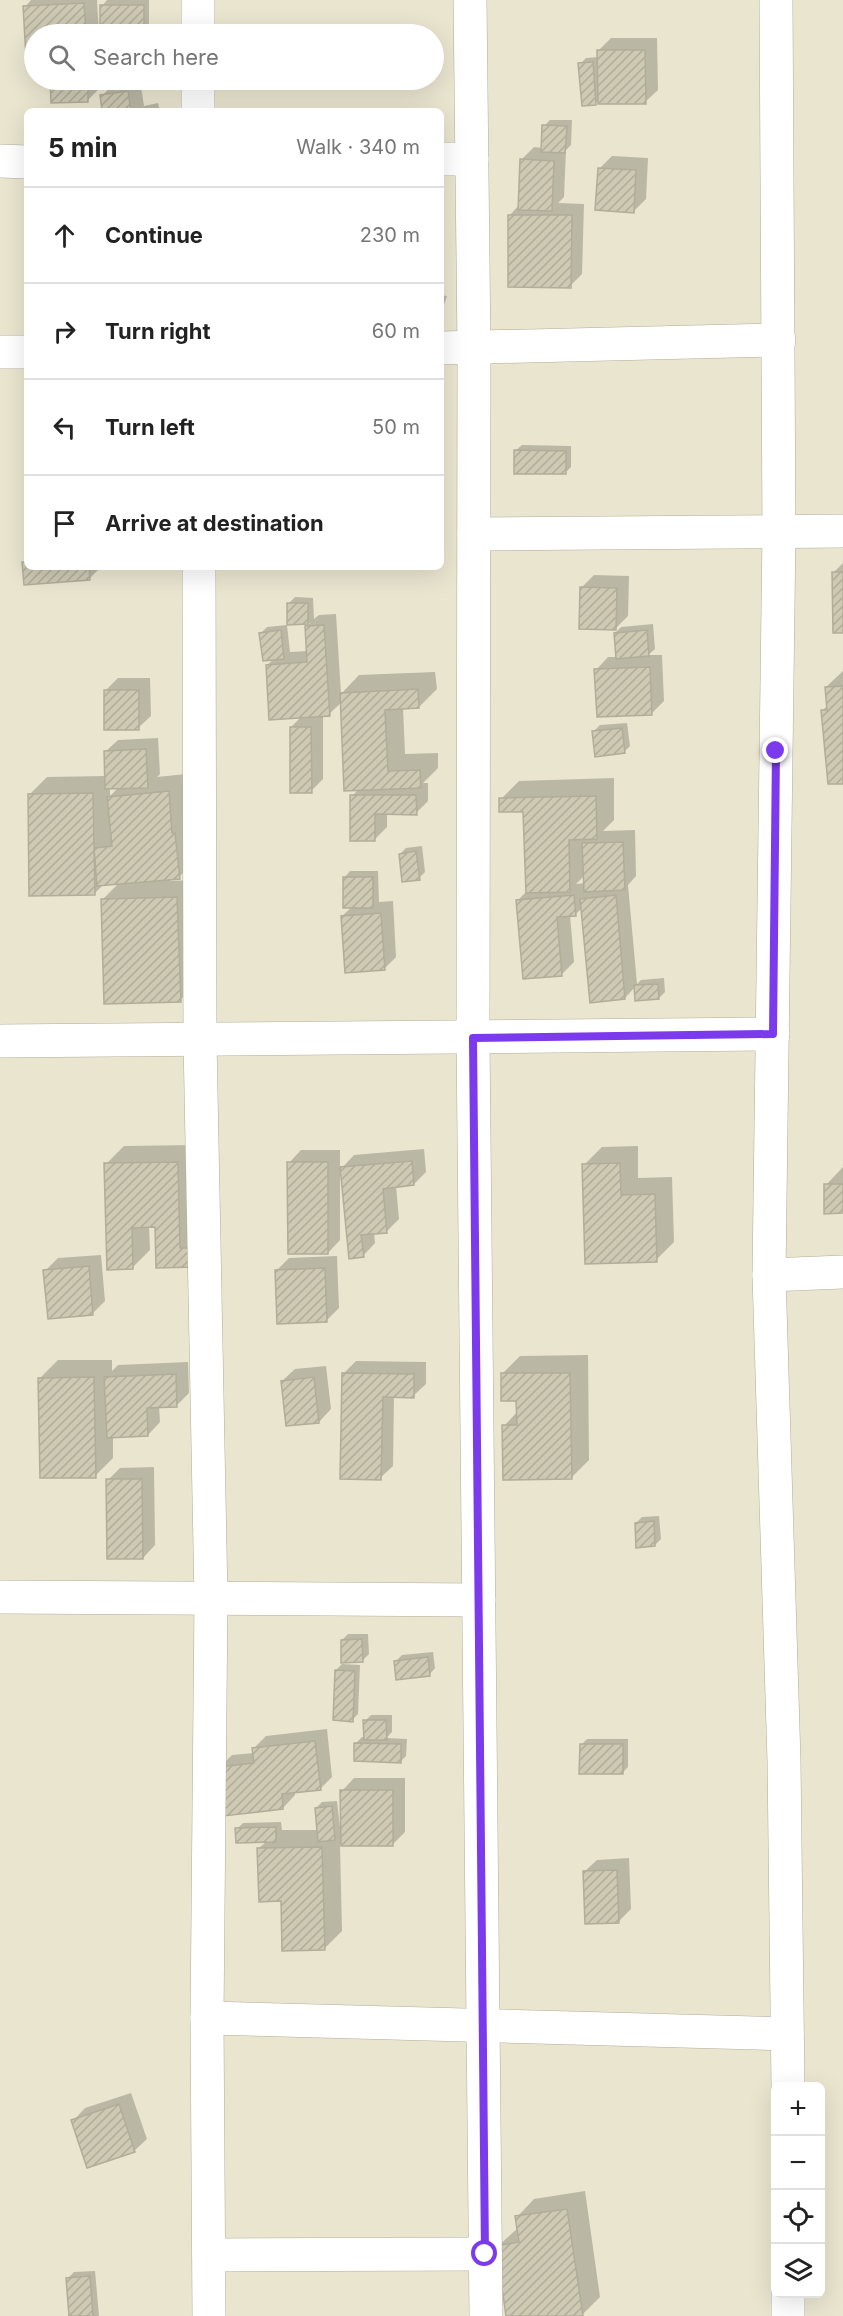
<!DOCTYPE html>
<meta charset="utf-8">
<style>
body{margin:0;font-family:Inter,sans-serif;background:#f2f2f2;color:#222}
.controls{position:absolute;right:18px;bottom:18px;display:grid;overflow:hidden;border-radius:9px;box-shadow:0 6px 24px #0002}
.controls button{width:54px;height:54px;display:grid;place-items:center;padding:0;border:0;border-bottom:2px solid #e0e0e0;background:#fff;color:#222;font:30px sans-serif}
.stop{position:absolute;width:18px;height:18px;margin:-14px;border:4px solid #7c3aed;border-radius:50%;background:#fff}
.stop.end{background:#7c3aed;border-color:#fff;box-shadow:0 2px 6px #0008}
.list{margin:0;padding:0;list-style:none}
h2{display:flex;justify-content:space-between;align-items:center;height:78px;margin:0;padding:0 24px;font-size:26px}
h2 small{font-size:20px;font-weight:400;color:#767676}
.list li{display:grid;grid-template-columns:39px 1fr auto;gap:18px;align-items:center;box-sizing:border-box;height:96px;padding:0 24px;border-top:2px solid #e0e0e0}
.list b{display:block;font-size:22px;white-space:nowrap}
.list em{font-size:20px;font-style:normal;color:#767676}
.icon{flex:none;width:33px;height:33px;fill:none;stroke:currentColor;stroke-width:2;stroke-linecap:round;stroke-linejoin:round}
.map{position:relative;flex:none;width:843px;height:2316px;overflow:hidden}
.search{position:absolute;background:#fff;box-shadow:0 6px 24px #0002;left:24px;top:24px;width:420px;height:66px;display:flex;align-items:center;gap:15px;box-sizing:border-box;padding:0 21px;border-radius:33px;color:#767676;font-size:22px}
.panel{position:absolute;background:#fff;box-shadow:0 6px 24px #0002;left:24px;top:108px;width:420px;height:462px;border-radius:9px}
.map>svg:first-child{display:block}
.shadow{fill:#0003;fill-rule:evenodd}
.building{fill:url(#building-hatch);stroke:#b1ad98;stroke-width:1.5}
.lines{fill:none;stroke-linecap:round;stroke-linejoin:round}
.minor-casing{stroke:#b1ad98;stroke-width:34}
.minor{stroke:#fff;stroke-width:33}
.route{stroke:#7c3aed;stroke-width:8}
</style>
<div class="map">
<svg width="843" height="2316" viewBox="0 0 843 2316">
<defs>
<pattern id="building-hatch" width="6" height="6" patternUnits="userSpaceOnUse" patternTransform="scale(1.5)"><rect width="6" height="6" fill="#cdc9b3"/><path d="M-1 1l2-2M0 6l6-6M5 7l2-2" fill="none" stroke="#b0ac99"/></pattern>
</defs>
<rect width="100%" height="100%" fill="#e9e5cf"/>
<g class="shadow">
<polygon points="31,0 97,0 99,34 34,34 34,55 28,55 25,7"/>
<polygon points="107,0 149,0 149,28 143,34 102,34 102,6"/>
<polygon points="611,38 657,38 658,90 645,102 599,99 596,103 580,64 586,58 599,57 599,50"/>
<polygon points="51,80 100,80 100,88 88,100 52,102"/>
<polygon points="140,80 144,106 158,103 160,111 104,111 102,96 114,83"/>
<polygon points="550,120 572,120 571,145 566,150 564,197 558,203 584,204 582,274 570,286 510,215 519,205 521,160 534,147 543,148 544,126"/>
<polygon points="612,156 648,158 646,199 634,211 599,169"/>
<polygon points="441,295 447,296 441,314"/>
<polygon points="522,445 571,446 571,467 565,473 515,451"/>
<polygon points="27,559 27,567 101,567 90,578 25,583 24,563"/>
<polygon points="843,563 843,632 833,573"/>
<polygon points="594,575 629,576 628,616 616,628 582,587"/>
<polygon points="295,597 313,598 314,619 319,615 336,614 341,694 359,675 435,672 437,689 419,707 403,707 405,754 438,753 438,768 423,783 428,783 428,801 416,813 387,813 387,827 374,840 352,796 359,789 342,702 329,714 323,715 323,779 311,791 291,727 302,716 267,665 274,659 261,633 267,627 287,625 290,652 308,651 306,627 310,623 289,623 289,603"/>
<polygon points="653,624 655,649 648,655 662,655 664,701 652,713 596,670 608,657 617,657 615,633 621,627"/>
<polygon points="843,671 843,782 822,711 828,705 826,687"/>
<polygon points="118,678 150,678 151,716 138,728 105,691"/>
<polygon points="627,723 630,746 624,752 594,731 600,725"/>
<path d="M 158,738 L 160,774 L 157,777 L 186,774 L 197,859 L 179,877 L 170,878 L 170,881 L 195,880 L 198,983 L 180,1000 L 102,900 L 120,882 L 104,884 L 94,894 L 29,795 L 47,777 L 106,776 L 105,752 L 118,740 ZM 119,787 L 110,796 L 110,788 Z"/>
<path d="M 614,778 L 614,820 L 603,831 L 635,830 L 636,876 L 628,885 L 637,984 L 641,980 L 664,978 L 665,992 L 659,998 L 635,987 L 625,998 L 583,907 L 576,914 L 570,915 L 574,962 L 562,974 L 517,901 L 527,891 L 525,810 L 501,799 L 519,781 ZM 585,875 L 585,883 L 576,884 Z"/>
<polygon points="422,846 425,872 419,878 400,854 406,848"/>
<polygon points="350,871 378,871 379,902 393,901 396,957 384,969 342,916 352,907 344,878"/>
<polygon points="195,1145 195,1266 157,1226 149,1226 150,1250 132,1268 106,1164 124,1146"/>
<polygon points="638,1146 638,1178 672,1177 674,1242 656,1260 584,1165 602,1147"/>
<polygon points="424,1149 426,1172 414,1184 396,1186 399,1219 387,1231 374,1232 375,1243 363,1256 342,1172 340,1173 340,1240 328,1253 289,1163 301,1150 340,1150 340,1170 354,1155"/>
<polygon points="843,1167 843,1212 826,1185"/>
<polygon points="101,1255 105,1301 93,1313 45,1271 58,1258"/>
<polygon points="337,1256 339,1308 327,1320 277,1270 289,1258"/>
<polygon points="588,1355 589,1460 571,1478 504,1426 518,1411 518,1400 502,1374 520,1356"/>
<polygon points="58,1360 112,1360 112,1371 118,1365 188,1362 189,1393 176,1406 159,1406 160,1422 148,1435 113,1436 113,1458 95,1476 40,1378"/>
<polygon points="356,1361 426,1362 426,1384 413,1396 394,1396 393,1466 380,1478 344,1373"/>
<polygon points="326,1366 331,1409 319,1422 282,1381 295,1369"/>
<polygon points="154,1467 155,1545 143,1558 108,1480 120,1468"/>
<polygon points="659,1516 661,1539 655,1545 636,1523 642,1517"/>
<polygon points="348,1634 368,1634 369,1654 363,1660 342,1640"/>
<polygon points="433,1652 435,1668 429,1675 396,1661 402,1655"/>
<polygon points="342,1664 360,1665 358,1714 352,1720 336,1670"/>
<polygon points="371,1715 392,1715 392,1732 386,1738 407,1739 406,1756 400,1762 356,1743 362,1737 365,1737 365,1721"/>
<polygon points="327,1729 332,1777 320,1789 295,1792 295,1795 283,1808 219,1768 232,1755 254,1753 254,1748 266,1736"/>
<polygon points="587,1739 628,1739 628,1767 622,1773 581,1745"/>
<polygon points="354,1778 405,1778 405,1832 393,1844 340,1845 342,1931 324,1949 282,1900 259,1848 267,1841 237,1829 243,1823 281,1822 282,1830 318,1830 316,1808 322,1802 337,1801 340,1827 342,1827 342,1791"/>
<polygon points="629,1858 631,1909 619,1921 584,1872 597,1860"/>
<polygon points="131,2093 147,2139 134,2151 73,2121 85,2108"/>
<polygon points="585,2191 600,2297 582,2315 508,2316 498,2246 518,2228 517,2217 534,2199"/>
<polygon points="95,2271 99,2316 71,2316 68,2278 74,2272"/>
</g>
<g class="building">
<polygon points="84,3 86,34 34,34 34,56 26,57 23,6"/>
<rect x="100" y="5" width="44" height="29"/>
<polygon points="597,50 645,50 646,104 598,104"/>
<polygon points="593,62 596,105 582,106 578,63"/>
<polygon points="50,80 88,80 88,102 51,103"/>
<polygon points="128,91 131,111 102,111 100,95"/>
<polygon points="542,125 567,126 565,153 541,152"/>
<polygon points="520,159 554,161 552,211 518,210"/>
<polygon points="598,168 636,170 634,213 595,210"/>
<polygon points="508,215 572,215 571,288 508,287"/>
<polygon points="514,450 566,451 566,474 514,474"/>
<polygon points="22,562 27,562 27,567 89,567 90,580 24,585"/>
<polygon points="832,572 843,572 843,633 833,633"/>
<polygon points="580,587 617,588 616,630 579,629"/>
<polygon points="287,603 308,603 308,624 287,625"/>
<polygon points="324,625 330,716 269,720 266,665 307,662 305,626"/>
<polygon points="281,630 284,659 263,661 259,633"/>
<polygon points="647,630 649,656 616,659 614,633"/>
<polygon points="650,667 652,715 597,717 594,669"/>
<polygon points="843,686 843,784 828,784 821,710 827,710 825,687"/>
<polygon points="418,689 419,708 385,710 388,771 420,770 421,788 344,791 340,693"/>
<rect x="104" y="690" width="35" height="40"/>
<polygon points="290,727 311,727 312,793 290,793"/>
<polygon points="622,728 625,753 595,757 592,731"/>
<polygon points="146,749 148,788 105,789 104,751"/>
<polygon points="169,791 172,833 175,833 180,879 97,886 94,848 112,846 107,797"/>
<polygon points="93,793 95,895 29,896 28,794"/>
<polygon points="350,795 416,795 417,815 375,814 375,841 350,841"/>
<polygon points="596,796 597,839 569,840 570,892 526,893 523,812 499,812 499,798"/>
<polygon points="623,842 625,890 584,892 582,843"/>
<polygon points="416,851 420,880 402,882 399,854"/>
<rect x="343" y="877" width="30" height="31"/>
<polygon points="574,895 576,916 557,917 562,976 523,979 516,900"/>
<polygon points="616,895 625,999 590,1003 580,899"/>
<polygon points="177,897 181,1002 104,1004 101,899"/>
<polygon points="381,913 385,970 345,973 341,916"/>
<polygon points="658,984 659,999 635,1001 634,985"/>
<polygon points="412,1161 414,1185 383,1189 387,1233 361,1235 364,1257 349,1259 340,1167"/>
<polygon points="178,1162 180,1248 195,1248 195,1267 156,1268 155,1227 132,1228 133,1269 107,1270 104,1163"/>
<polygon points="287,1162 328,1162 328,1254 288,1254"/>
<polygon points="620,1163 621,1195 655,1194 657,1262 585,1264 582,1164"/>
<polygon points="824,1184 843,1184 843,1213 824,1214"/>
<polygon points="89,1266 93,1315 48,1319 43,1270"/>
<polygon points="325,1268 327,1322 277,1324 275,1270"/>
<polygon points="342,1373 414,1374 414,1398 383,1397 381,1480 340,1479"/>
<polygon points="501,1373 570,1373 572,1479 503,1480 502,1425 517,1425 516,1401 501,1401"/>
<polygon points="176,1374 177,1407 147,1408 148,1436 107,1438 104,1377"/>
<polygon points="94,1377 96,1478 40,1478 38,1378"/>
<polygon points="314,1377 319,1423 286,1426 281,1381"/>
<polygon points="106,1479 142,1479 143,1559 107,1559"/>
<polygon points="654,1521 655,1546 636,1548 635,1523"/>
<polygon points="362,1639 363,1662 341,1663 341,1640"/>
<polygon points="428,1657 430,1676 396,1680 394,1661"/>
<polygon points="335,1670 355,1671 353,1722 333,1720"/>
<polygon points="363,1720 386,1720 387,1740 364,1740"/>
<polygon points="315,1741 321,1790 282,1794 283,1809 223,1816 218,1767 254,1763 252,1748"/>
<polygon points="354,1743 401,1744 401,1763 354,1761"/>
<polygon points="580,1744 623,1744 623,1774 579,1774"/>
<polygon points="340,1790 393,1790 393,1846 341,1846"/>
<polygon points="332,1806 335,1840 318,1842 315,1808"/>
<polygon points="276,1827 276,1842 236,1843 235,1828"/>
<polygon points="322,1847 325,1950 282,1951 281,1901 259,1902 257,1848"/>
<polygon points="617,1870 619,1923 585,1924 583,1871"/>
<polygon points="119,2104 135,2152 87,2168 71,2120"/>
<polygon points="567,2209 583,2316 506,2316 496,2246 519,2242 515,2216"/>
<polygon points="90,2276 93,2316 69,2316 66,2278"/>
</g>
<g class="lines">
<g class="minor-casing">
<g id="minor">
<polyline points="470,0 474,348 473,1038 486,2316"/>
<polyline points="776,0 779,532 769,1275 784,1761 788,2086"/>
<polyline points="198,34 198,0"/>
<polyline points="198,111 198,80"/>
<polyline points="441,159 472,159"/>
<polyline points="0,161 27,162"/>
<polyline points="441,348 779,340"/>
<polyline points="0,352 27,352"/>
<polyline points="474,534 843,531"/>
<polyline points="199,567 200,1040 211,1598 207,2018 209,2316"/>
<polyline points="0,1041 773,1034"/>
<polyline points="769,1275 843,1272"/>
<polyline points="0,1597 479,1600"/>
<polyline points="207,2018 787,2034"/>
<polyline points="209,2255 485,2254"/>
<polyline points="788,2316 788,2294"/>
</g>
</g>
<use href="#minor" class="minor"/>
</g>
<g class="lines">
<polyline class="route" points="485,2254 473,1038 773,1034 776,751"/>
</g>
</svg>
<div class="controls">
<button>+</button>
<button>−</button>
<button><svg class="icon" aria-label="locate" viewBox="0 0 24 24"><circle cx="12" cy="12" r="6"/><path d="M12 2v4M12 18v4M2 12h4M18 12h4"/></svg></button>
<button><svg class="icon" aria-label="layers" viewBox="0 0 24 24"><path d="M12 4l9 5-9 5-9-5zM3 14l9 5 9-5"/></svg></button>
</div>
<div class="stop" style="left:485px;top:2254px"></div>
<div class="stop end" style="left:776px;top:751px"></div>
<div class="search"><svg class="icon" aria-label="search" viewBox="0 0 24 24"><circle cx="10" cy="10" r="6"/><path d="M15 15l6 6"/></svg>Search here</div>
<section class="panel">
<h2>5 min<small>Walk · 340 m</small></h2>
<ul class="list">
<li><svg class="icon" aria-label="ahead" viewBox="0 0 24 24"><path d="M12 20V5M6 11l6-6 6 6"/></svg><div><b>Continue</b></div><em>230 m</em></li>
<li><svg class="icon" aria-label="right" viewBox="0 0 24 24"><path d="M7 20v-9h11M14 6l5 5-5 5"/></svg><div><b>Turn right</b></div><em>60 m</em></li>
<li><svg class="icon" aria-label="left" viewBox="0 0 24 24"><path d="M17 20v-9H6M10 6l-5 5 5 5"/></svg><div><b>Turn left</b></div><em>50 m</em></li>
<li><svg class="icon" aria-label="arrive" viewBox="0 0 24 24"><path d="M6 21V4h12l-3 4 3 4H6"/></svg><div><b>Arrive at destination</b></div></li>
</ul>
</section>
</div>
